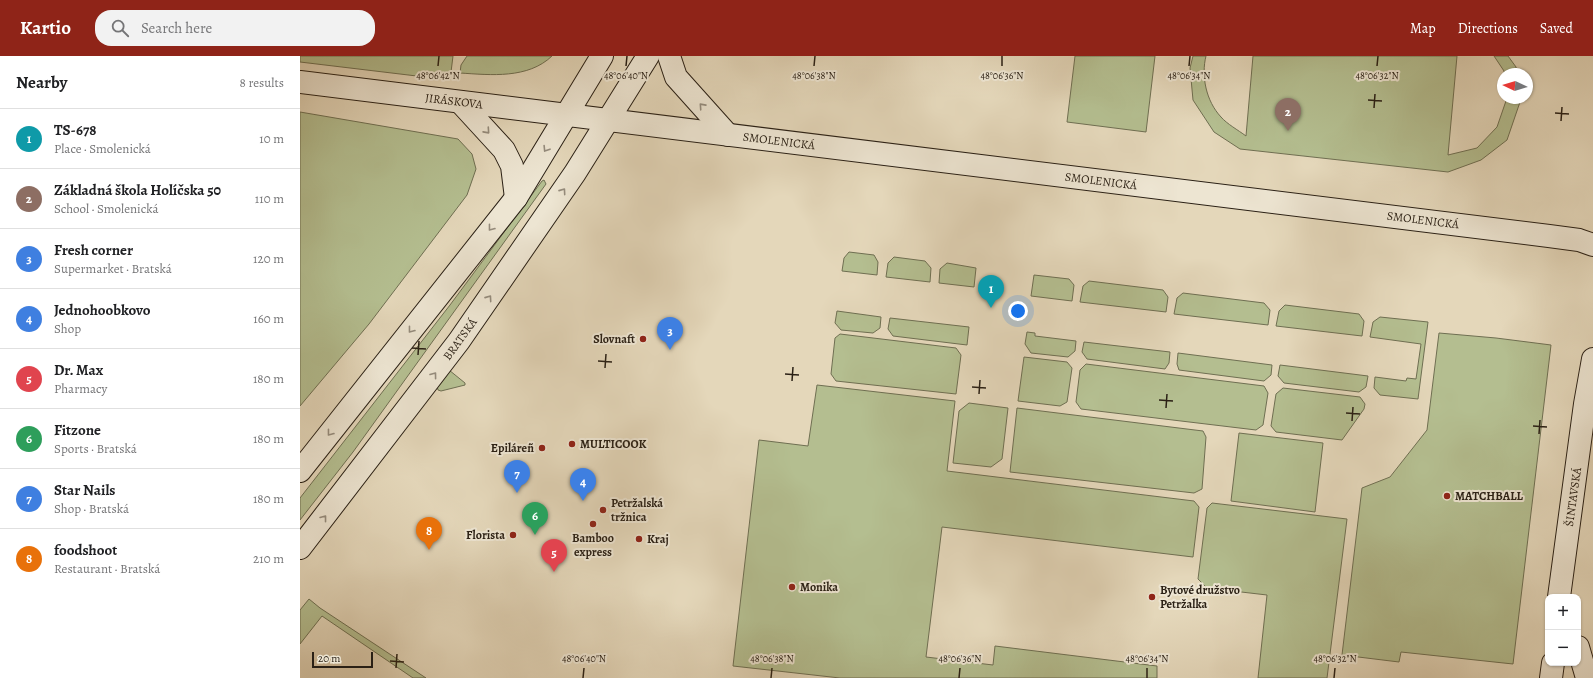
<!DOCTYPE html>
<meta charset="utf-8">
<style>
body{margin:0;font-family:Alegreya,serif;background:#f2f2f2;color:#202124}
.controls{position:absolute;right:12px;bottom:12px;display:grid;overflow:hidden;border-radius:8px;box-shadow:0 1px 3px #0004}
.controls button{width:36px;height:36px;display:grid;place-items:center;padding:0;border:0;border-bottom:1px solid #e0e0e0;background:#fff;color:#202124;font:20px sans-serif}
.compass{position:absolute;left:1197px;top:12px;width:36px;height:36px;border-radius:50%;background:#fff;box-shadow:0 1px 3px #0004;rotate:274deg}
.scale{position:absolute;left:12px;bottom:10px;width:61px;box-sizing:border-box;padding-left:4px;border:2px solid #2a2015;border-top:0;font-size:11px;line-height:14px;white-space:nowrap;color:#2a2015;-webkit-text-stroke:3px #ede5d2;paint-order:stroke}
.you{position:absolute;left:718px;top:255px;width:14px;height:14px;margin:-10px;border:3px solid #fff;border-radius:50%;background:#1a73e8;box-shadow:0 0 0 6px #1a73e833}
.badge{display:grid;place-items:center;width:26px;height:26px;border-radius:50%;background:#8f2418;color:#fff;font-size:13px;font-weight:700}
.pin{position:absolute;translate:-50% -33px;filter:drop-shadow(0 1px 2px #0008)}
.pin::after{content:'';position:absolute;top:21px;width:14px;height:12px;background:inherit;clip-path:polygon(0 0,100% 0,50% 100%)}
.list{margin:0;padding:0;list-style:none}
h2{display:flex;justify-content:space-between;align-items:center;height:52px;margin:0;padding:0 16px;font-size:17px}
h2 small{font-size:13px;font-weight:400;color:#757577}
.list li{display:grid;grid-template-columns:26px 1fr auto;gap:12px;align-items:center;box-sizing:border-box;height:60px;padding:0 16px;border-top:1px solid #e0e0e0}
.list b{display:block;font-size:15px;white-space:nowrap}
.list p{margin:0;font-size:13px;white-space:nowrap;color:#757577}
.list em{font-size:13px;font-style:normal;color:#757577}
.icon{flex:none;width:22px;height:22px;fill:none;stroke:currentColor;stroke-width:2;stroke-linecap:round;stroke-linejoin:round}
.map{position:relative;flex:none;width:1293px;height:622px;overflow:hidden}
header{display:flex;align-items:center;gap:24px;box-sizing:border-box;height:56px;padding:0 20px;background:#8f2418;color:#fff}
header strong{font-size:19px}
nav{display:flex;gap:22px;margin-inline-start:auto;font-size:14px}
.search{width:280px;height:36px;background:#f2f2f2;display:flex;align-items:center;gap:10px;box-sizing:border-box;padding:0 14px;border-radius:16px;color:#757577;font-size:15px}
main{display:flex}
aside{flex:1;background:#fff}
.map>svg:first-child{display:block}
.green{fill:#b4be90;stroke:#6f6f52}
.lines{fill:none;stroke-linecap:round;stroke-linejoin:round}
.secondary-casing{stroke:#2a2015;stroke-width:24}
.secondary{stroke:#ede5d2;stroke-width:22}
.oneway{stroke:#958c7d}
.ticks{fill:none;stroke:#2a2015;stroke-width:1.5}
.poi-dot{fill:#8f2418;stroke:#ede5d2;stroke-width:1.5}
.labels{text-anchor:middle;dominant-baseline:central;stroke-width:4;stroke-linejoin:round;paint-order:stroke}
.street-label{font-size:12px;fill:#2a2015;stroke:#ede5d2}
.poi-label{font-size:12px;font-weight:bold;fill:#2a2015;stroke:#ede5d2;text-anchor:start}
.ticks-label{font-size:10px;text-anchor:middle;fill:#2a2015;stroke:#ede5d2;stroke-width:4;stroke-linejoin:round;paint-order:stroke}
</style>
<header>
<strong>Kartio</strong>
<div class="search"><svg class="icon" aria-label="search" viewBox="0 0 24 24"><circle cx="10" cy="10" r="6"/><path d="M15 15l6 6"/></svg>Search here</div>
<nav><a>Map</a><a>Directions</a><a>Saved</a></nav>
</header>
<main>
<aside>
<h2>Nearby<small>8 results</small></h2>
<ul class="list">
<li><span class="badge" style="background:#0f9aa8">1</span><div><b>TS-678</b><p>Place · Smolenická</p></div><em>10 m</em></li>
<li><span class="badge" style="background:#8d6e63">2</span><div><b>Základná škola Holíčska 50</b><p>School · Smolenická</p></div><em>110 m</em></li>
<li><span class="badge" style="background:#3f7fe0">3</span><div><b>Fresh corner</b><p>Supermarket · Bratská</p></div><em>120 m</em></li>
<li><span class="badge" style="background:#3f7fe0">4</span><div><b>Jednohoobkovo</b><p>Shop</p></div><em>160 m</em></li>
<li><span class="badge" style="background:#e0444e">5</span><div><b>Dr. Max</b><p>Pharmacy</p></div><em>180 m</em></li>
<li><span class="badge" style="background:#2e9e5b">6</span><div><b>Fitzone</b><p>Sports · Bratská</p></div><em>180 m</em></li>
<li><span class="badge" style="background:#3f7fe0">7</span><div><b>Star Nails</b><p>Shop · Bratská</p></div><em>180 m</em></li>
<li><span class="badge" style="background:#e8710a">8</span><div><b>foodshoot</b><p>Restaurant · Bratská</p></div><em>210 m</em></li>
</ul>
</aside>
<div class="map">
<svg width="1293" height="622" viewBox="0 0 1293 622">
<rect width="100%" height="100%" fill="#e4d7ba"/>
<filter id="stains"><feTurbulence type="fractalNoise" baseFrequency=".005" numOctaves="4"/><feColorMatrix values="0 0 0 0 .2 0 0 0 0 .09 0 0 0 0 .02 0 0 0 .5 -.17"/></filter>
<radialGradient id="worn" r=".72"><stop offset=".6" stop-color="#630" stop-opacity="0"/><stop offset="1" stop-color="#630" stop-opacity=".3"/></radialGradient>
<g class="green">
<polygon points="0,0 153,0 150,24 0,6"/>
<path d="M 167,0 L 252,0 C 228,23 191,19 160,17 L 161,9 Z"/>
<polygon points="775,0 855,0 846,76 767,66"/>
<path d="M 893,0 L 906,0 C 901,20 906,45 921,61 C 927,68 938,74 946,80 L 953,0 L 1157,0 L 1148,99 L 1177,92 L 1197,71 L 1207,42 L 1220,42 L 1220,46 L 1207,84 L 1181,104 L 1148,116 L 940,93 L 914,76 L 893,44 L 890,12 Z"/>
<polygon points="1194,0 1208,0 1216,11 1217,18 1204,18 1204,15"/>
<polygon points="0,56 158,83 172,98 176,113 167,139 69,268 0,350"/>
<polygon points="244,124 246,128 53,396 0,464 0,442 150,249 242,125"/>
<polygon points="549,196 574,199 578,206 577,219 542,215 544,202"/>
<polygon points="594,201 625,205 631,212 630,226 586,221 588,207"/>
<polygon points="647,207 676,212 674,231 639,227 640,213"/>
<polygon points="734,219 769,223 774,229 772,245 731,240"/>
<polygon points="789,225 863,234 868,241 866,256 780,246 783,230"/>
<polygon points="883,237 964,247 970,254 968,269 874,258 877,242"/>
<polygon points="985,249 1059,258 1064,265 1062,280 976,270 979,255"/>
<polygon points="537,255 581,261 580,272 573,277 541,274 535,267"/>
<polygon points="1080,261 1128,266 1118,343 1080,339 1074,332 1075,321 1106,325 1107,322 1116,323 1121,288 1070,281 1073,266"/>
<polygon points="590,262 669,271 667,289 593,280 588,273"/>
<polygon points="727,276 735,277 735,280 776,285 775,295 768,301 731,297 725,288"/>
<polygon points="1139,277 1196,282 1251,289 1213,608 1101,596 1099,606 1042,599 1062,432 1090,421 1127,374"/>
<polygon points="540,278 656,292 661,299 656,338 536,325 531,318 535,282"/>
<polygon points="784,286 870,296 869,307 865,313 787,303 782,296"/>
<polygon points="878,297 972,309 971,319 964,325 879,314 877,308"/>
<polygon points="724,301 767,306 772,312 767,346 760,350 718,345"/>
<polygon points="786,308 964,330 968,337 963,369 956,374 781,353 776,346 780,314"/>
<polygon points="980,309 1068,320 1066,331 1059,336 984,327 978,320"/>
<polygon points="149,314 165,327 165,329 141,335 138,334 137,330"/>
<polygon points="517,329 655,345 647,415 894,445 899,451 893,501 642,471 626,601 693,609 695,590 857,610 857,622 540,622 433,610 459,384 508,390"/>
<polygon points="983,332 1060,341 1065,348 1064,353 1042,384 976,376 971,370 976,338"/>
<polygon points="669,347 708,352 702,403 691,411 653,407 659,355"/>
<polygon points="717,352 903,375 906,381 902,433 894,437 710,416"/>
<polygon points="939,377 1023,387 1015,456 931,445"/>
<polygon points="912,447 1047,463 1027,622 958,622 967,539 907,532 898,523 907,452"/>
<polygon points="9,543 20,552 126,622 113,622 22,560 0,588 0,554"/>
</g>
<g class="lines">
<g class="secondary-casing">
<g id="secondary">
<polyline points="369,0 376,21 428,79"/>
<polyline points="0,26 1249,180 1279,184 1293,189"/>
<polyline points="160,46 204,94 212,110 216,142"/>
<polyline points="0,415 216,142 302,0"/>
<polyline points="0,492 159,285 275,117 348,0"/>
<polyline points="1259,541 1285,348 1293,303"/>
<polyline points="1278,591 1287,622"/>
<polyline points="1251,622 1253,607"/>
</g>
</g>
<use href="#secondary" class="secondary"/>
</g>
<defs><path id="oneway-chevron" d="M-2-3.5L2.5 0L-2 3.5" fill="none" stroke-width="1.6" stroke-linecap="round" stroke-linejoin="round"/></defs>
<g class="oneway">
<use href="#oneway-chevron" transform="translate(402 50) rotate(-132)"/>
<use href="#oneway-chevron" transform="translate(187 75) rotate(48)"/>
<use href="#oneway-chevron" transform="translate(246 93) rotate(122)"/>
<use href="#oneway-chevron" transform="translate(263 135) rotate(-55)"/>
<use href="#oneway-chevron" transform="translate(191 172) rotate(128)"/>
<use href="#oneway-chevron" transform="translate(189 242) rotate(-55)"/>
<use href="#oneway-chevron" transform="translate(111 274) rotate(128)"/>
<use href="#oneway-chevron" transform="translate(134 319) rotate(-53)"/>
<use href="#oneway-chevron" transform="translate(30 377) rotate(128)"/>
<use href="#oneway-chevron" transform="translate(24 462) rotate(-52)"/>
</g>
<path class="ticks" d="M 138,10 L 139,0M 326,10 L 327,0M 514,10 L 515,0M 702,10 L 702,0M 889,10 L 890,0M 1077,10 L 1078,0M 1068,44 L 1082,45M 1074,52 L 1075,38M 1255,57 L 1269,58M 1261,65 L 1262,51M 112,292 L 126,293M 118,299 L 119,285M 298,305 L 312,306M 305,312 L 306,298M 485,318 L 499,319M 492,325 L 493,311M 672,331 L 686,332M 679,338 L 680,324M 859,344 L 873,345M 866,352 L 867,338M 1046,357 L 1060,358M 1052,365 L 1053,351M 1233,370 L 1247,371M 1239,378 L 1240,364M 90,605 L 104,606M 96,612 L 97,598M 283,622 L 284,612M 471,622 L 472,612M 659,622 L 660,612M 847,622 L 847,612M 1034,622 L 1035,612"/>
<g class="poi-dot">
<circle cx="343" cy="283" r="4"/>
<circle cx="272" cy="388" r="4"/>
<circle cx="242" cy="392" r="4"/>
<circle cx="1147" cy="440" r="4"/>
<circle cx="303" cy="454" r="4"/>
<circle cx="293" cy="468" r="4"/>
<circle cx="213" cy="479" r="4"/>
<circle cx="339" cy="483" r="4"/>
<circle cx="492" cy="531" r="4"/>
<circle cx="852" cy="541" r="4"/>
</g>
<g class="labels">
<g class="street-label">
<text transform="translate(154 45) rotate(7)">JIRÁSKOVA</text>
<text transform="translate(479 85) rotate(7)">SMOLENICKÁ</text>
<text transform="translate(801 125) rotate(7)">SMOLENICKÁ</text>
<text transform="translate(1123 164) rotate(7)">SMOLENICKÁ</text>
<text transform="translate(160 283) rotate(-54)">BRATSKÁ</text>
<text transform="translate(1273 441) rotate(-82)">ŠINTAVSKÁ</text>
</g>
<g class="poi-label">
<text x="335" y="283" text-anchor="end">Slovnaft</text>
<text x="280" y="388">MULTICOOK</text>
<text x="234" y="392" text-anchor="end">Epiláreñ</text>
<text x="1155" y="440">MATCHBALL</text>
<text x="311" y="447">Petržalská<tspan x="311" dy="14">tržnica</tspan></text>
<text x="205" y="479" text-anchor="end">Florista</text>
<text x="293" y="482" text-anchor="middle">Bamboo<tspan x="293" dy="14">express</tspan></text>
<text x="347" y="483">Kraj</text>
<text x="500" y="531">Monika</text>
<text x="860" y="534">Bytové družstvo<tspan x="860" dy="14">Petržalka</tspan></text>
</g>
</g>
<g class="ticks-label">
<text x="138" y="23">48°06'42"N</text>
<text x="326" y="23">48°06'40"N</text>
<text x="514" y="23">48°06'38"N</text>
<text x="702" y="23">48°06'36"N</text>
<text x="889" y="23">48°06'34"N</text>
<text x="1077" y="23">48°06'32"N</text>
<text x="284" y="606">48°06'40"N</text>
<text x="472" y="606">48°06'38"N</text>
<text x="660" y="606">48°06'36"N</text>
<text x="847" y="606">48°06'34"N</text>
<text x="1035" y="606">48°06'32"N</text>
</g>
<rect width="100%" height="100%" filter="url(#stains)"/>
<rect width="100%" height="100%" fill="url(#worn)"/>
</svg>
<div class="controls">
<button>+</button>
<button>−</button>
</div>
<svg class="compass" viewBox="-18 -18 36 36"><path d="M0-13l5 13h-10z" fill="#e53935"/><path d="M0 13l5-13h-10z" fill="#757577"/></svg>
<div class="scale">20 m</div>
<div class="you"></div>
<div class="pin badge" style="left:691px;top:252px;background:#0f9aa8">1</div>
<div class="pin badge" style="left:988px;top:75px;background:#8d6e63">2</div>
<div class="pin badge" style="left:370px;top:294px;background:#3f7fe0">3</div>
<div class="pin badge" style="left:283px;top:445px;background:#3f7fe0">4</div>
<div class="pin badge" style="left:254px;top:516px;background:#e0444e">5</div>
<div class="pin badge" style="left:235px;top:479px;background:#2e9e5b">6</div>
<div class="pin badge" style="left:217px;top:437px;background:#3f7fe0">7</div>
<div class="pin badge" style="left:129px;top:494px;background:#e8710a">8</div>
</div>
</main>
